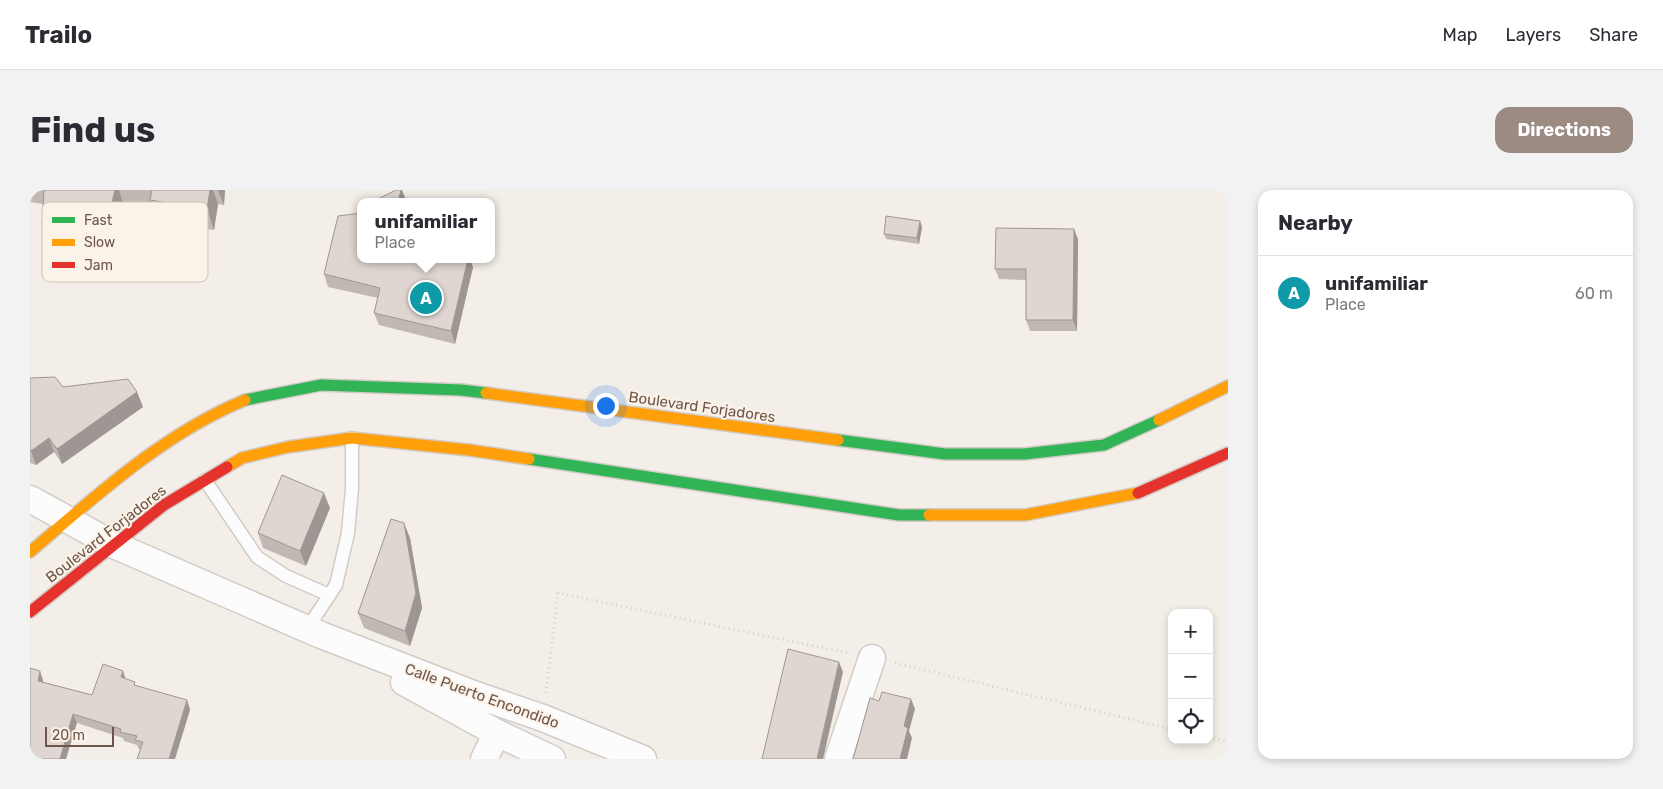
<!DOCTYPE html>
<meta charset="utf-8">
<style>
body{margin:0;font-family:Rubik,sans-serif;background:#f2f2f3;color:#2b2b33}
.controls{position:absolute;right:15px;bottom:15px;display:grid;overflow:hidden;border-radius:10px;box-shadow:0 2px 8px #0003}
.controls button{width:45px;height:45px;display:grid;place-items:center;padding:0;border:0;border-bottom:1px solid #e1e1e2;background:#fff;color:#2b2b33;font:25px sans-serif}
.scale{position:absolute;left:15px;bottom:12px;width:69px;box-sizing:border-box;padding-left:5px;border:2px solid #6d554c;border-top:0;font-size:14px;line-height:18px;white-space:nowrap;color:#6d554c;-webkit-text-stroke:4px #fcf3e8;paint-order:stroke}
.you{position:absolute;left:575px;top:215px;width:18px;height:18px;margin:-12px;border:4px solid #fff;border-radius:50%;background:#1a73e8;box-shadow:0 0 0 8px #1a73e833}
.badge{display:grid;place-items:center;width:32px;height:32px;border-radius:50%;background:#9c8b83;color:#fff;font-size:16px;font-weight:700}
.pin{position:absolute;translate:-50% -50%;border:2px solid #fff;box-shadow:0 1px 5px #0006}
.popup{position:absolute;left:327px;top:8px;width:138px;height:65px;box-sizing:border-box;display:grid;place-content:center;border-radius:10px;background:#fff;filter:drop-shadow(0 1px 4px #0005);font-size:16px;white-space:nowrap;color:#7c7c81}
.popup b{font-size:19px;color:#2b2b33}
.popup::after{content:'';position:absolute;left:50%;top:100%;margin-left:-10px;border:10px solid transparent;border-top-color:#fff}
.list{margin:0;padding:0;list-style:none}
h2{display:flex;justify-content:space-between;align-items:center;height:65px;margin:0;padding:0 20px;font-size:21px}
h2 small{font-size:16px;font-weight:400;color:#7c7c81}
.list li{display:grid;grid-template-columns:32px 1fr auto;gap:15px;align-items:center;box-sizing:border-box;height:75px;padding:0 20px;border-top:1px solid #e1e1e2}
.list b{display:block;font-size:19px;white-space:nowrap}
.list p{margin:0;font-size:16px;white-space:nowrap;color:#7c7c81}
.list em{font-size:16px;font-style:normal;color:#7c7c81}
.icon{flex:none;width:28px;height:28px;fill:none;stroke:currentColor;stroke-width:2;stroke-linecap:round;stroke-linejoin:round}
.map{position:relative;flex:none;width:1198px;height:569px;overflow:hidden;border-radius:15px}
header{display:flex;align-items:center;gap:30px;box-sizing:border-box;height:70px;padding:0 25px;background:#fff;border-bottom:1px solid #e1e1e2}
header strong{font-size:24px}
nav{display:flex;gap:28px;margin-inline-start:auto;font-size:18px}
.intro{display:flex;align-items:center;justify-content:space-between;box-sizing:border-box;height:120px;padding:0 30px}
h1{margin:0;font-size:35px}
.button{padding:12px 22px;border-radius:15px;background:#9c8b83;color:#fff;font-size:18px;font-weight:700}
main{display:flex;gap:30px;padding:0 30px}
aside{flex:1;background:#fff;border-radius:15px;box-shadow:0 2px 8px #0003}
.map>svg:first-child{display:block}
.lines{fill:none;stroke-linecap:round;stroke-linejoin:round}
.lane-casing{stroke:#d3cbc6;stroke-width:15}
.street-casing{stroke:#d3cbc6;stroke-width:29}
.fast-casing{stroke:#d2cac5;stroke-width:14}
.slow-casing{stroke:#d2cac5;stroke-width:14}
.jam-casing{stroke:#d2cac5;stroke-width:14}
.path{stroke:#d5ceca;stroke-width:3;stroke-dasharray:1 4;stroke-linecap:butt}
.lane{stroke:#fdfcfc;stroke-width:12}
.street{stroke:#fdfcfc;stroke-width:26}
.fast{stroke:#30b455;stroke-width:11}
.slow{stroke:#ff9f0a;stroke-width:11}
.jam{stroke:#e5322d;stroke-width:11}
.wall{fill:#c1b8b4}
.shaded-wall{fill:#9d9692}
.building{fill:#e0d6d1;stroke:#9d9692}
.labels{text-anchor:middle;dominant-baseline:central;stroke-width:4;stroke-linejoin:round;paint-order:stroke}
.street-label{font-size:15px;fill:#6d554c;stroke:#fcf3e8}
.key{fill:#fcf3e8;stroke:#d1c4b9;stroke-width:1}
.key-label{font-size:14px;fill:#6d554c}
</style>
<header>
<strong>Trailo</strong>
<nav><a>Map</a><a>Layers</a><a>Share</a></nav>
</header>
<div class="intro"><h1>Find us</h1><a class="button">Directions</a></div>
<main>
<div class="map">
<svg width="1198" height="569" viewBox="0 0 1198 569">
<rect width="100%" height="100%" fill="#f4eee8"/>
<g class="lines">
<g class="lane-casing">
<g id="lane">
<polyline points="175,290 227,367 256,386 299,405"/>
<polyline points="277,439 306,395 318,343 322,298 322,248"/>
</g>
</g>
<g class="street-casing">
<g id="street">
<polyline points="0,309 84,355 291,445 446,505 513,528 613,569"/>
<polyline points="374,492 467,543 522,569"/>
<polyline points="454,569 467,543"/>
<polyline points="808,569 842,468"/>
</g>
</g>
<g class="fast-casing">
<g id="fast">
<polyline points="215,210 291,195 431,200 456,203"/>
<polyline points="808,250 915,264 994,264 1074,255 1129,230"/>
<polyline points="499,269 869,325 899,325"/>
</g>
</g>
<g class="slow-casing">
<g id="slow">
<polyline points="456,203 808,250"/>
<polyline points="1129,230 1198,196"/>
<polyline points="197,277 212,268 258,257 322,248 439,260 499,269"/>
<polyline points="899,325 995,325 1108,303"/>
<path d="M 0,362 C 67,305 133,244 215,210"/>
</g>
</g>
<g class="jam-casing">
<g id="jam">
<polyline points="1108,303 1198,263"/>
<polyline points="0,422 134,315 197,277"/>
</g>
</g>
<g class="path">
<polyline points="865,473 1142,539"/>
<polyline points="516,503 528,403 818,463"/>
<polyline points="1179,547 1198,552"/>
</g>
<use href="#lane" class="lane"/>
<use href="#street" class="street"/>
<use href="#fast" class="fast"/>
<use href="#slow" class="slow"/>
<use href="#jam" class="jam"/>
</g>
<g class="wall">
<polygon points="0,0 195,0 194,15 188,14 184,40 128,31 123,18 94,16 83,62 52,54 52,58 19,56 12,35 13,14 0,12"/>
<polygon points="890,31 892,37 889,54 856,49 854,44"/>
<polygon points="1048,49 1047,141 1000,141 996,130 996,90 969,89 965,79"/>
<polygon points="331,69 443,77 425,154 349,135 344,123 348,108 298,97 294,84"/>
<polygon points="0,188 33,197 107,202 113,217 32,274 24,262 6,275 0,273"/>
<polygon points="300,318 276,376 233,358 228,343"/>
<polygon points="380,348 392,418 380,456 334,438 328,423"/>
<polygon points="0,478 13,490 13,492 62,505 95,488 107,496 157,510 160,520 110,559 109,559 107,555 94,551 93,548 47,533"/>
</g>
<g class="shaded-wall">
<polygon points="85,0 89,0 94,16 83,62 75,41"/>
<polygon points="180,0 183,0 188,14 184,40 177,19"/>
<polygon points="188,0 195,0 194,15"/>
<polygon points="371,0 372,0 376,10 375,12 368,12"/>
<polygon points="890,31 892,37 889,54 887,48"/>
<polygon points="44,33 52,54 52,58 44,37"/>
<polygon points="1044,39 1048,49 1047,141 1043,130"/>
<polygon points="438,69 440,69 443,77 425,154 421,141"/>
<polygon points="107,202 113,217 32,274 27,259"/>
<polygon points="19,248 24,262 6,275 1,261"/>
<polygon points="294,303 300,318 276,376 270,361"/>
<polygon points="374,333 380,348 392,418 380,456 375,441"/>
<polygon points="809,472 813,482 793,569 787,569"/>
<polygon points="10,481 13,490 12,500 8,491"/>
<polygon points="93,481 96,490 91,487"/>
<polygon points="881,509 885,519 879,541 882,548 877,569 870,569 874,536"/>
<polygon points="157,510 160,520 145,569 139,569"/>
<polygon points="43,524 47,533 36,569 30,569"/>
</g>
<g class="building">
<polygon points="14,0 85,0 75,41 44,33 44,37 12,35"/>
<polygon points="122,0 180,0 177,19 120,10"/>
<polygon points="366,0 371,0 368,12 342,12"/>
<polygon points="331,23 331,69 438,69 421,141 344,123 350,98 294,84 308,26"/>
<polygon points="856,26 890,31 887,48 854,44"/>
<polygon points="966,38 1044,39 1043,130 996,130 996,79 965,79"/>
<polygon points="25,187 33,197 98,189 107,202 27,259 19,248 1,261 0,260 0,188"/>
<polygon points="252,285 294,303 270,361 228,343"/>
<polygon points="361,329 374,333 386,403 375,441 328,423"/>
<polygon points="758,459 809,472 787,569 732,569"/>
<polygon points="73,474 93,481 91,487 105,492 104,495 157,510 139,569 107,569 113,552 105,550 107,546 90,542 91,539 43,524 30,569 0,569 0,478 10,481 8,491 62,505"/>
<polygon points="852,502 881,509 874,536 878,538 870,569 823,569 840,508 849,511"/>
</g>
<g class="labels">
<g class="street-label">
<text transform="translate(672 217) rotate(8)">Boulevard Forjadores</text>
<text transform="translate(76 344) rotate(-38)">Boulevard Forjadores</text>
<text transform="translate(452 506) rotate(20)">Calle Puerto Encondido</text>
</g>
</g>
<rect x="12" y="12" width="166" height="80" rx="8" class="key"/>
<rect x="22" y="27" width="23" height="6" fill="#30b455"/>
<rect x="22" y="49" width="23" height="7" fill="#ff9f0a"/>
<rect x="22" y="72" width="23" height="6" fill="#e5322d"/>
<g class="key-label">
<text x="54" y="35">Fast</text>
<text x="54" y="57">Slow</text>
<text x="54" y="80">Jam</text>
</g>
</svg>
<div class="controls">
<button>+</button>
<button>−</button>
<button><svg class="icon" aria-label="locate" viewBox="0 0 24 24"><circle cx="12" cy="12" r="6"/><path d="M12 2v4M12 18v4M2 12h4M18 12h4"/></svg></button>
</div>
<div class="scale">20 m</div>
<div class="you"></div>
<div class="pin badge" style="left:396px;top:108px;background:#0f9aa8">A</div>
<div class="popup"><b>unifamiliar</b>Place</div>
</div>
<aside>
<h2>Nearby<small></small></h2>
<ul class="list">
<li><span class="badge" style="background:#0f9aa8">A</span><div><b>unifamiliar</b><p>Place</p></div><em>60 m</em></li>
</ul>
</aside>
</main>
